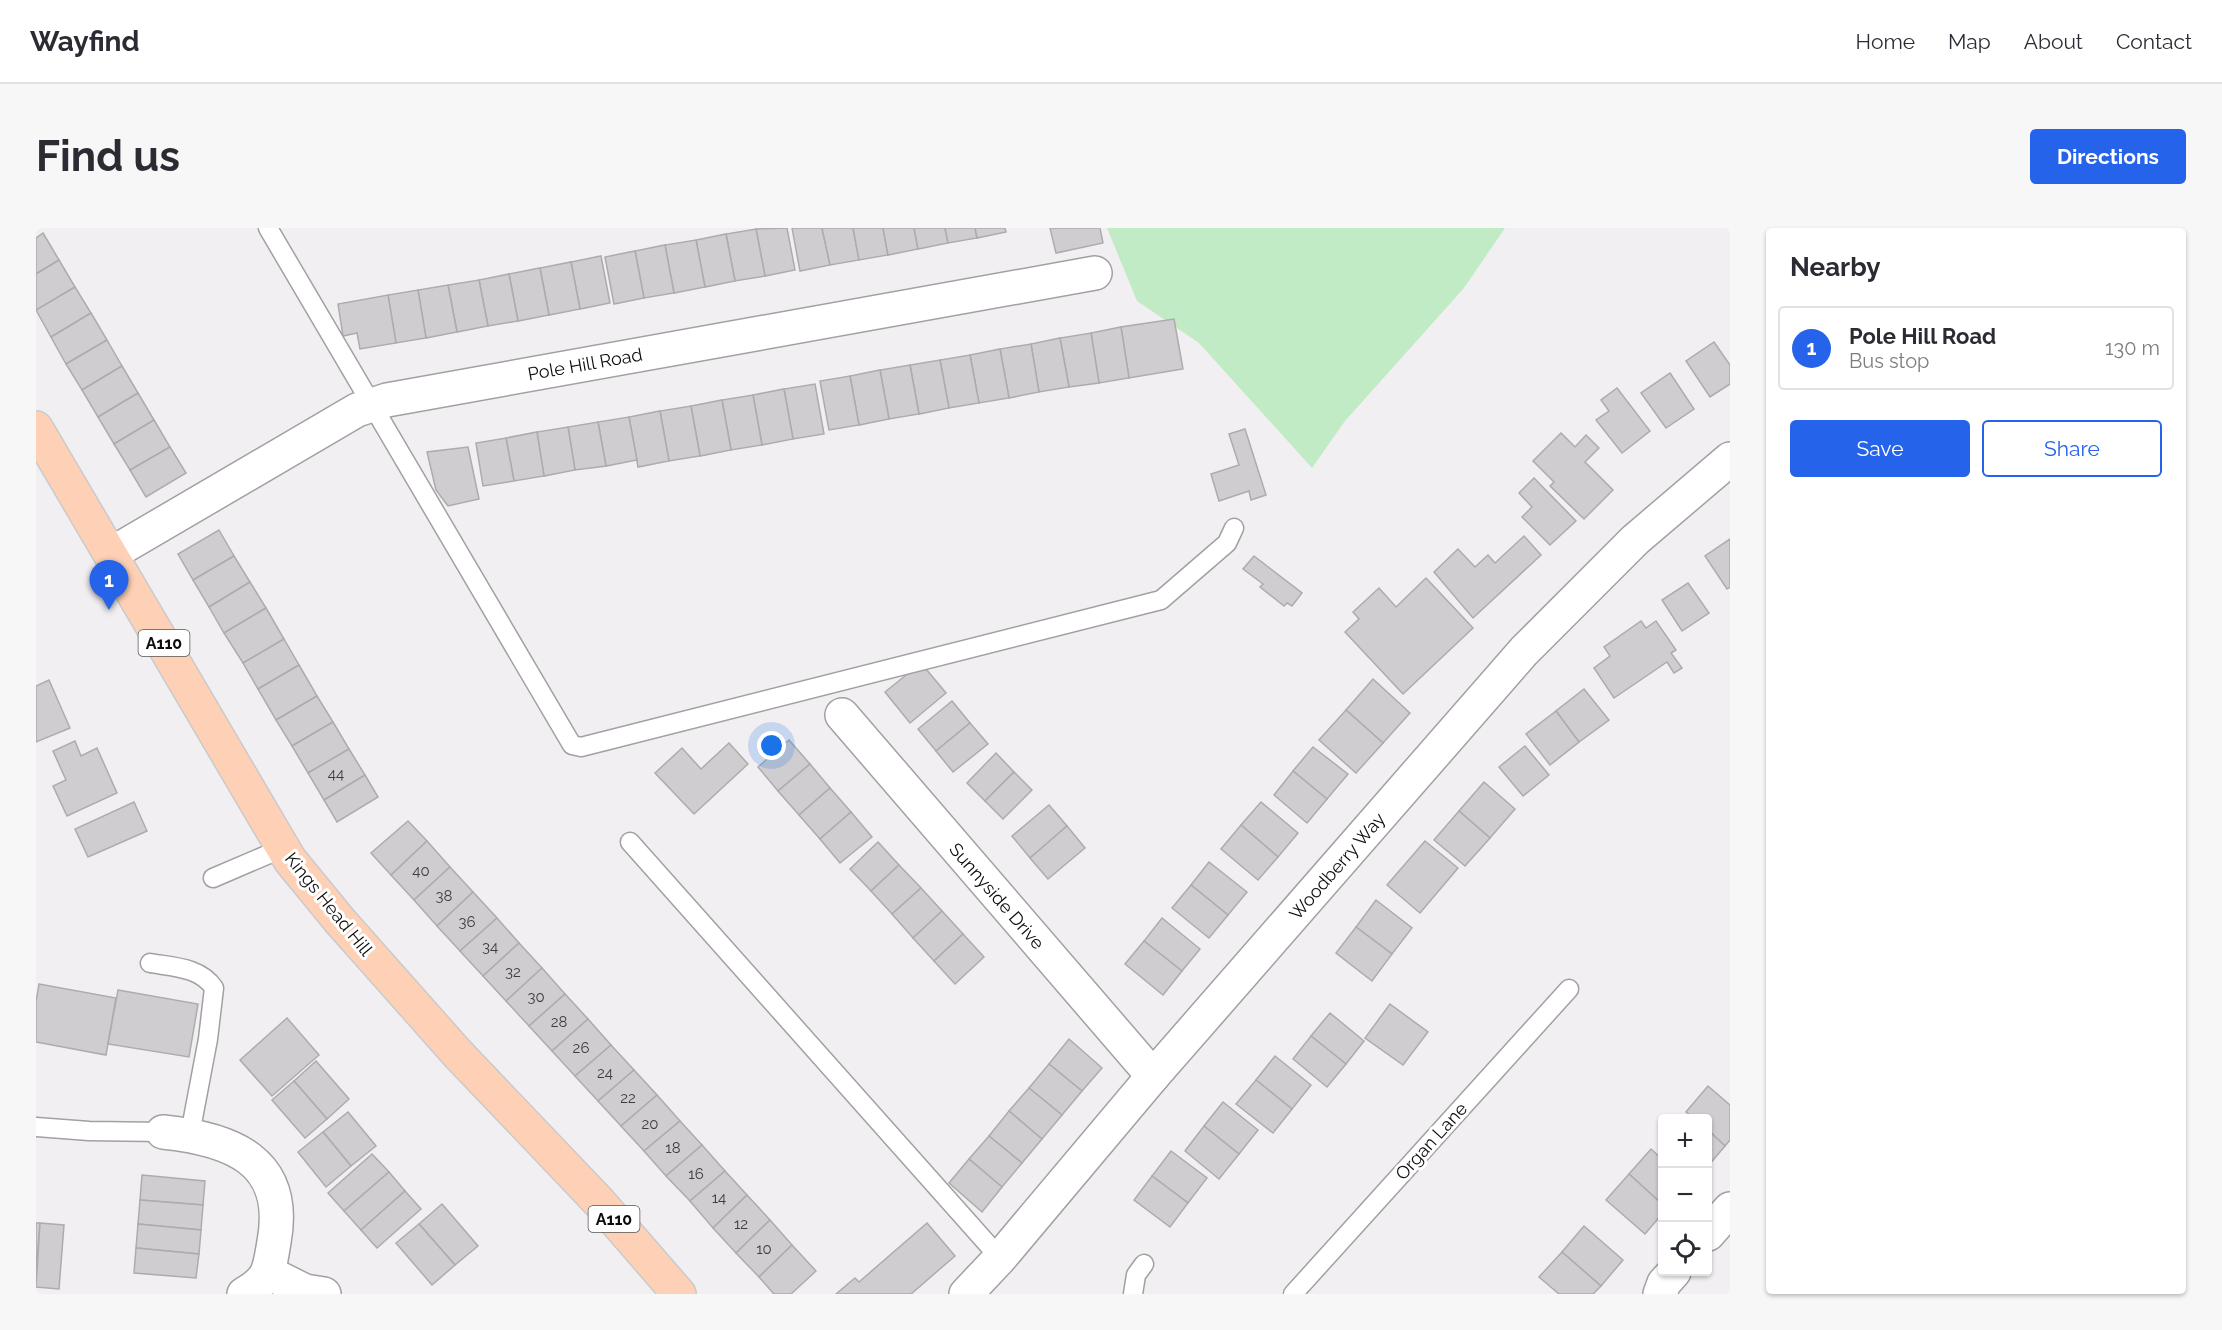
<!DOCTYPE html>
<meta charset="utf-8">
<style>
body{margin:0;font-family:Raleway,sans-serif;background:#f7f7f7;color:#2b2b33}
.controls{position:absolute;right:18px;bottom:18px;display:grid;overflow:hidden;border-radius:6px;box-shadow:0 2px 4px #0004}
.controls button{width:54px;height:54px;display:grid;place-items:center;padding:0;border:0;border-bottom:2px solid #e1e1e2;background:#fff;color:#2b2b33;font:30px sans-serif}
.you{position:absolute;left:736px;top:518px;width:21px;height:21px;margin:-15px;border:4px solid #fff;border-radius:50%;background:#1a73e8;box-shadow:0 0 0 9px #1a73e833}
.badge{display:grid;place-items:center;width:39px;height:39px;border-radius:50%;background:#2563eb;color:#fff;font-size:20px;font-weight:700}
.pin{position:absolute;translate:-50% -50px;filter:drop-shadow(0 2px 3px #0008)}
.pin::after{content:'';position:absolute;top:32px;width:21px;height:18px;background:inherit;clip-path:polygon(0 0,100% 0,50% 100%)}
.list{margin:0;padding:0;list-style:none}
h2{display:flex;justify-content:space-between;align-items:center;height:78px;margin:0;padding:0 24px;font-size:26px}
h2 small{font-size:20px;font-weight:400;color:#7c7c81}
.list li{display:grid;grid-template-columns:39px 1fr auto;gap:18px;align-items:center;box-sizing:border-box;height:84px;margin:0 12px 12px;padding:0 12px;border:2px solid #e1e1e2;border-radius:6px}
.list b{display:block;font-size:22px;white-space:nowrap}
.list p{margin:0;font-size:20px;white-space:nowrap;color:#7c7c81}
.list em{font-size:20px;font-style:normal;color:#7c7c81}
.actions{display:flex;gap:12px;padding:18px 24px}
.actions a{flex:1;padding:14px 0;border:2px solid #2563eb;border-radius:6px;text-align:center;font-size:21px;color:#2563eb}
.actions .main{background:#2563eb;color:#fff}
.icon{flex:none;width:33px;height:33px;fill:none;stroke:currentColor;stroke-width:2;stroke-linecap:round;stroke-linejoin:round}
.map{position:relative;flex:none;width:1694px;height:1066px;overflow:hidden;border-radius:6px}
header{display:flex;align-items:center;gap:36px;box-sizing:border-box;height:84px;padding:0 30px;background:#fff;border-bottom:2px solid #e1e1e2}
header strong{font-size:28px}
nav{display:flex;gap:33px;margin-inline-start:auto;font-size:21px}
.intro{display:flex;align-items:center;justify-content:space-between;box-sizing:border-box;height:144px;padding:0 36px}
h1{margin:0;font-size:42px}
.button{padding:15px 27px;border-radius:6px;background:#2563eb;color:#fff;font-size:21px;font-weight:700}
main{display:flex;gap:36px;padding:0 36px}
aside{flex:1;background:#fff;border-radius:6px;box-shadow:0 2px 4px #0004}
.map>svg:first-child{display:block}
.green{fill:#c1ebc5}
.building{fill:#d0cdd0;stroke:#adabae;stroke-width:1.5}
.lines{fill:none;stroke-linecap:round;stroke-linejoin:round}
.service-casing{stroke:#a2a0a2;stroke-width:21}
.minor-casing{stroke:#a2a0a2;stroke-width:36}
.primary-casing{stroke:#cacaca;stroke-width:36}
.service{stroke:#fff;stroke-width:18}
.minor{stroke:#fff;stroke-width:33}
.primary{stroke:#fed1b6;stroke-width:33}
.labels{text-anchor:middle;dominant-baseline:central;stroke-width:6;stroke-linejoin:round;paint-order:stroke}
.number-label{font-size:15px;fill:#3e3d3e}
.shield{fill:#fff;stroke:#565656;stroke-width:1.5}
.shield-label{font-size:16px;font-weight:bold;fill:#0e0d0e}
.street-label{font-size:18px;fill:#0e0d0e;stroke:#fff}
</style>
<header>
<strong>Wayfind</strong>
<nav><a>Home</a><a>Map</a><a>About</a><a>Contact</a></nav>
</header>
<div class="intro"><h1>Find us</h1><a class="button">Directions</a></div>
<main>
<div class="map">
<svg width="1694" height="1066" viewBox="0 0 1694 1066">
<rect width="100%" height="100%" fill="#f2eff2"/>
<polygon class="green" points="1071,0 1469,0 1428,60 1309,193 1276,240 1163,115 1101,73"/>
<g class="building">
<polygon points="751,0 759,42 729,48 720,1"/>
<polygon points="756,0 786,0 794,37 764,43"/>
<polygon points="786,0 817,0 823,32 794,37"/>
<polygon points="817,0 847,0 852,27 823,32"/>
<polygon points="847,0 878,0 882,21 852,27"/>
<polygon points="878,0 909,0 912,15 882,21"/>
<polygon points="909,0 939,0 941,10 912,15"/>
<polygon points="939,0 969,0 970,4 941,10"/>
<polygon points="1014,0 1064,0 1067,15 1020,25"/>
<polygon points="720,1 729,48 699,53 690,6"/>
<polygon points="7,5 23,32 0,46 0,10"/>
<polygon points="690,6 699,53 669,59 660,12"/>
<polygon points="660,12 669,59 638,65 629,17"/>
<polygon points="629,17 638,65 608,70 599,23"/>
<polygon points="599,23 608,70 578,76 569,29"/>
<polygon points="565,28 574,75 544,81 535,34"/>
<polygon points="23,32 39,59 0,82 0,46"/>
<polygon points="535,34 544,81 513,87 504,40"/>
<polygon points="504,40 513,87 482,93 473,46"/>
<polygon points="473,46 482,93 452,98 443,52"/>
<polygon points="443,52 452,98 421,104 412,57"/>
<polygon points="412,57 421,104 390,110 382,62"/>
<polygon points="39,59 55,85 15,109 0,82"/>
<polygon points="382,62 390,110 360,115 352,67"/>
<polygon points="352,67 360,115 324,121 321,105 307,108 302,76"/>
<polygon points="55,85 71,112 30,136 15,109"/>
<polygon points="1138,91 1147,141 1093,150 1085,99"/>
<polygon points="1085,99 1093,150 1063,155 1055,105"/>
<polygon points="1055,105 1063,155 1033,159 1024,110"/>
<polygon points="1024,110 1033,159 1003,164 995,116"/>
<polygon points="71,112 86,138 46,162 30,136"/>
<polygon points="1678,114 1694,137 1694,156 1674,169 1650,133"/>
<polygon points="995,116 1003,164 973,170 964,121"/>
<polygon points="964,121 973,170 943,175 934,127"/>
<polygon points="934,127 943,175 913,180 904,132"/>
<polygon points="904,132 913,180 883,186 874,137"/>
<polygon points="874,137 883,186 853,191 844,142"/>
<polygon points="86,138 102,165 62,189 46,162"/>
<polygon points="844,142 853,191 823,197 814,148"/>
<polygon points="1634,145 1658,181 1630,200 1605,165"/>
<polygon points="814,148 823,197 793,202 784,153"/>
<polygon points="779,156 788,206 757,211 748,161"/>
<polygon points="1581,160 1614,203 1586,225 1560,192 1573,183 1565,172"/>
<polygon points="748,161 757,211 726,217 717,167"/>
<polygon points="102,165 118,192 78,216 62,189"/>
<polygon points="717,167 726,217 695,222 686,172"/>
<polygon points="686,172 695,222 664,228 655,178"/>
<polygon points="655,178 664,228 633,233 624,183"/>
<polygon points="624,183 633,233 602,239 593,189"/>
<polygon points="593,189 601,232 570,238 562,194"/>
<polygon points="118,192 134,219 94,242 78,216"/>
<polygon points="562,194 570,238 539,242 532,199"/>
<polygon points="532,199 539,242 508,248 501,204"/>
<polygon points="1209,201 1230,267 1215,272 1213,263 1183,273 1175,246 1203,237 1193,206"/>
<polygon points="501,204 508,248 478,253 470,210"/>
<polygon points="1525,205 1539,219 1550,207 1563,220 1549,234 1577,262 1548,291 1514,258 1518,254 1497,233"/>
<polygon points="470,210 478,253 447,258 440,215"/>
<polygon points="134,219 150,245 110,269 94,242"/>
<polygon points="432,219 443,271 412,278 400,262 391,224"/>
<polygon points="1498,250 1540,293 1514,317 1486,289 1496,279 1483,265"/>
<polygon points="183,302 198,328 157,352 142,326"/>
<polygon points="1488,308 1505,327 1437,390 1398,344 1422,321 1439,339 1452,327 1459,335"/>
<polygon points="1694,311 1694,359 1691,361 1669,328"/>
<polygon points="198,328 214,354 173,379 157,352"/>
<polygon points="1218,328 1266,365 1256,378 1251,375 1248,378 1224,359 1227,356 1207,341"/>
<polygon points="1390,350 1437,400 1367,466 1309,404 1323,391 1317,384 1343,360 1360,379"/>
<polygon points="214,354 230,380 188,405 173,379"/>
<polygon points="1652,355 1673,385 1646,403 1626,372"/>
<polygon points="230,380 248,411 207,435 188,405"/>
<polygon points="1605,393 1610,400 1620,393 1640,422 1635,425 1646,440 1638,445 1631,434 1578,470 1558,440 1574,428 1568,419"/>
<polygon points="248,411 263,437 222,461 207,435"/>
<polygon points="885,435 910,465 874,495 849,464"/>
<polygon points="263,437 281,468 240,492 222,461"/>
<polygon points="1337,451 1374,485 1347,515 1310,482"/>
<polygon points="13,452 34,500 0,514 0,458"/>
<polygon points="1548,461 1573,492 1543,514 1520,483"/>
<polygon points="281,468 297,494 256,518 240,492"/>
<polygon points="916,473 934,495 900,523 882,501"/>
<polygon points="1310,482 1347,515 1320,545 1283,512"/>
<polygon points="1520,483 1543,514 1514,537 1490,506"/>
<polygon points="297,494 313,521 272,545 256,518"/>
<polygon points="934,495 952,516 917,544 900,523"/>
<polygon points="753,512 774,536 742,563 722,539"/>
<polygon points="39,513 45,528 61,520 81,565 31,588 17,558 30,552 17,523"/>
<polygon points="693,515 712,536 658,586 619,545 646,520 665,541"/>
<polygon points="1489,518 1513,547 1487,568 1463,539"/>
<polygon points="1277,519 1312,546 1291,571 1257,543"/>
<polygon points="313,521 329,547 288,572 272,545"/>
<polygon points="960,525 978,544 949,573 931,555"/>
<polygon points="774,536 794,560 763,587 742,563"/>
<polygon points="1257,543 1291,571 1271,595 1238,567"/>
<polygon points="978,544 996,562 967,591 949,573"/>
<polygon points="329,547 342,569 301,594 288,572"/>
<polygon points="1448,554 1479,581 1454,610 1423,583"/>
<polygon points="794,560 815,584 784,611 763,587"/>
<polygon points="98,574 111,603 52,629 39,601"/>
<polygon points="1225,574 1262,605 1242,629 1205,597"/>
<polygon points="1013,577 1031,598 994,630 976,608"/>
<polygon points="1423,583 1454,610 1429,638 1398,612"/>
<polygon points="815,584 836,609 804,635 784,611"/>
<polygon points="372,593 391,613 355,647 335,625"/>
<polygon points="1205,597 1242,629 1222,652 1185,621"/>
<polygon points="1031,598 1049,620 1012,651 994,630"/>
<polygon points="391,613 414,639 378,672 355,647"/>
<polygon points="1389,613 1422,640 1384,685 1351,657"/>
<polygon points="842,614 863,637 835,663 814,641"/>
<polygon points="1173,634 1211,664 1192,687 1155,657"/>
<polygon points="863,637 885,660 856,686 835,663"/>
<polygon points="414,639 437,664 401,698 378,672"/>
<polygon points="1155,657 1192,687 1173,710 1136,680"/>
<polygon points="885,660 906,683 877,710 856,686"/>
<polygon points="437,664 461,690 424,723 401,698"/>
<polygon points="1340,672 1376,700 1356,726 1320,699"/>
<polygon points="906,683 927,706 898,733 877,710"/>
<polygon points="461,690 483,715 447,748 424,723"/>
<polygon points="1126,690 1164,721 1146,743 1108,713"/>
<polygon points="1320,699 1356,726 1336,753 1300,725"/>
<polygon points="927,706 948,729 919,756 898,733"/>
<polygon points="1108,713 1146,743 1127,767 1089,736"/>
<polygon points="483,715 506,740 470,773 447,748"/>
<polygon points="506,740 529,766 493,798 470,773"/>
<polygon points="3,756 80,770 70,827 0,814 0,774"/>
<polygon points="82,762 162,776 153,829 72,816"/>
<polygon points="529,766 552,791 516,823 493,798"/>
<polygon points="1354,776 1392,804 1367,837 1329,810"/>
<polygon points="1294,785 1328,813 1310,836 1275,808"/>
<polygon points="251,790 283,827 236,868 204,832"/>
<polygon points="552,791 575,817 539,848 516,823"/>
<polygon points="1275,808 1310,836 1291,859 1257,831"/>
<polygon points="1033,811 1066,840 1046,863 1013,836"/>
<polygon points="575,817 598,842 562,873 539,848"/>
<polygon points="1239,828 1275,857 1256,881 1220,852"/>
<polygon points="280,833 313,871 291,891 258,853"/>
<polygon points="1013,836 1046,863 1026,887 993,860"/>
<polygon points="598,842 621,867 585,898 562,873"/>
<polygon points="1220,852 1256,881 1237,905 1200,876"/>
<polygon points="258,853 291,891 269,910 236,872"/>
<polygon points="1672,858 1694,877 1694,912 1689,918 1672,902 1672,890 1658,890 1650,884"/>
<polygon points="993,860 1026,887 1006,911 973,883"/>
<polygon points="621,867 644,893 608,923 585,898"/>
<polygon points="1187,874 1222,902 1203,926 1168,898"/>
<polygon points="973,883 1006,911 986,935 953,908"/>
<polygon points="312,884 340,918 315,938 287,904"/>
<polygon points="644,893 666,917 630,948 608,923"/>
<polygon points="1168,898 1203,926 1183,951 1149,923"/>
<polygon points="1672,902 1689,918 1672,938"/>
<polygon points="287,904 315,938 290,959 262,924"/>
<polygon points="953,908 986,935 966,959 933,931"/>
<polygon points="666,917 689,943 654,973 630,948"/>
<polygon points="1615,921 1626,931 1626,976 1593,946"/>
<polygon points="1135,923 1171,950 1152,975 1116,948"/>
<polygon points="336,926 353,944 308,983 292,965"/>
<polygon points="933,931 966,959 946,984 913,955"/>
<polygon points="689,943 711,967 677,1000 654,973"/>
<polygon points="353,944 369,963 325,1002 308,983"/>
<polygon points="1593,946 1626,976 1626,986 1609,1006 1570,972"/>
<polygon points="106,947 169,953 167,977 104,972"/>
<polygon points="1116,948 1152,975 1134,999 1098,972"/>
<polygon points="369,963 385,981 341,1020 325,1002"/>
<polygon points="711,967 734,992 700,1025 677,1000"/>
<polygon points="104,972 167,977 165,1002 102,996"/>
<polygon points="406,976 442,1018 419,1037 383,996"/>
<polygon points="734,992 756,1017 723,1049 700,1025"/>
<polygon points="0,995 4,995 0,1046"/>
<polygon points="4,995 28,997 23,1061 0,1059"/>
<polygon points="891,995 919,1028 875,1066 800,1066 819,1050 823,1054"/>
<polygon points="102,996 165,1002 163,1026 100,1020"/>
<polygon points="383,996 419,1037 396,1057 360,1015"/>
<polygon points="1548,998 1587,1032 1565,1058 1526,1024"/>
<polygon points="756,1017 780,1043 755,1066 738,1066 723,1049"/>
<polygon points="100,1020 163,1026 160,1050 98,1045"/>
<polygon points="1526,1024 1565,1058 1557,1066 1523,1066 1503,1049"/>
</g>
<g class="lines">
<g class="service-casing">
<g id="service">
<polyline points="232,0 536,517 545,519 1125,372 1191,315 1198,300"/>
<polyline points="594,614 964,1030"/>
<polyline points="177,650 247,620"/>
<path d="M 114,735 C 137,739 164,739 178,760 L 172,811 L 154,906"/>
<polyline points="0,899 53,903 127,904"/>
<polyline points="1097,1066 1100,1047 1108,1036"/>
<polyline points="1257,1066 1533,761"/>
</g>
</g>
<g class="minor-casing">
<g id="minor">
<polyline points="75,326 321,182 351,172 1059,45"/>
<polyline points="806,487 1117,848"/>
<path d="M 127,904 C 195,911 253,932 238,1014 C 233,1042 234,1051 208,1066"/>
<polyline points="1672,1006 1694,981"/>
<polyline points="233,1045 269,1063 288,1066"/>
<polyline points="930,1066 964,1030 1117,848 1488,423 1599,312 1694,231"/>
<polyline points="1624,1066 1628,1055 1638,1044"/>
</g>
</g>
<g class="primary-casing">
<polyline id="primary" points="0,200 254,632 304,693 421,825 564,975 643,1066"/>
</g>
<use href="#service" class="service"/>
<use href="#minor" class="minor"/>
<use href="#primary" class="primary"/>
</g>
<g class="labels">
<g class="number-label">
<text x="300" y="546">44</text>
<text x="385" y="643">40</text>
<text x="408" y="668">38</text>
<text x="431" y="694">36</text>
<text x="454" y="719">34</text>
<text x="477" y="744">32</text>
<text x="500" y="769">30</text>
<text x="523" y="794">28</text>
<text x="545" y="820">26</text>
<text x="569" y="845">24</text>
<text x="592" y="870">22</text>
<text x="614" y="896">20</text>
<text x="637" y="920">18</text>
<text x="660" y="946">16</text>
<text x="683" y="970">14</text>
<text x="705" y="996">12</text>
<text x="728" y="1021">10</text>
</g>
<g class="shield">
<rect x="102.5" y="402" width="51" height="26" rx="4.5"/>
<rect x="552.5" y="978" width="51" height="26" rx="4.5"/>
</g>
<g class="shield-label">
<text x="128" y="415">A110</text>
<text x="578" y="991">A110</text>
</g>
<g class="street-label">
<text transform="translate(549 136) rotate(-10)">Pole Hill Road</text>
<text transform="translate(1301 638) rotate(-49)">Woodberry Way</text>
<text transform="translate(961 668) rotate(49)">Sunnyside Drive</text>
<text transform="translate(293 676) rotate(51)">Kings Head Hill</text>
<text transform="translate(1395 913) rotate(-48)">Organ Lane</text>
</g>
</g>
</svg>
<div class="controls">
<button>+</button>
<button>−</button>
<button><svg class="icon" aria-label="locate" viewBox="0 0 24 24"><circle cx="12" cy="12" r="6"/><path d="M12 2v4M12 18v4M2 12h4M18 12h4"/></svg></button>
</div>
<div class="you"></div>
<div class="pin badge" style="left:73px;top:382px">1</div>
</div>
<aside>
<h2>Nearby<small></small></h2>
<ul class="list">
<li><span class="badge">1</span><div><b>Pole Hill Road</b><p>Bus stop</p></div><em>130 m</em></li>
</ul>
<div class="actions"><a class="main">Save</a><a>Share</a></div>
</aside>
</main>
